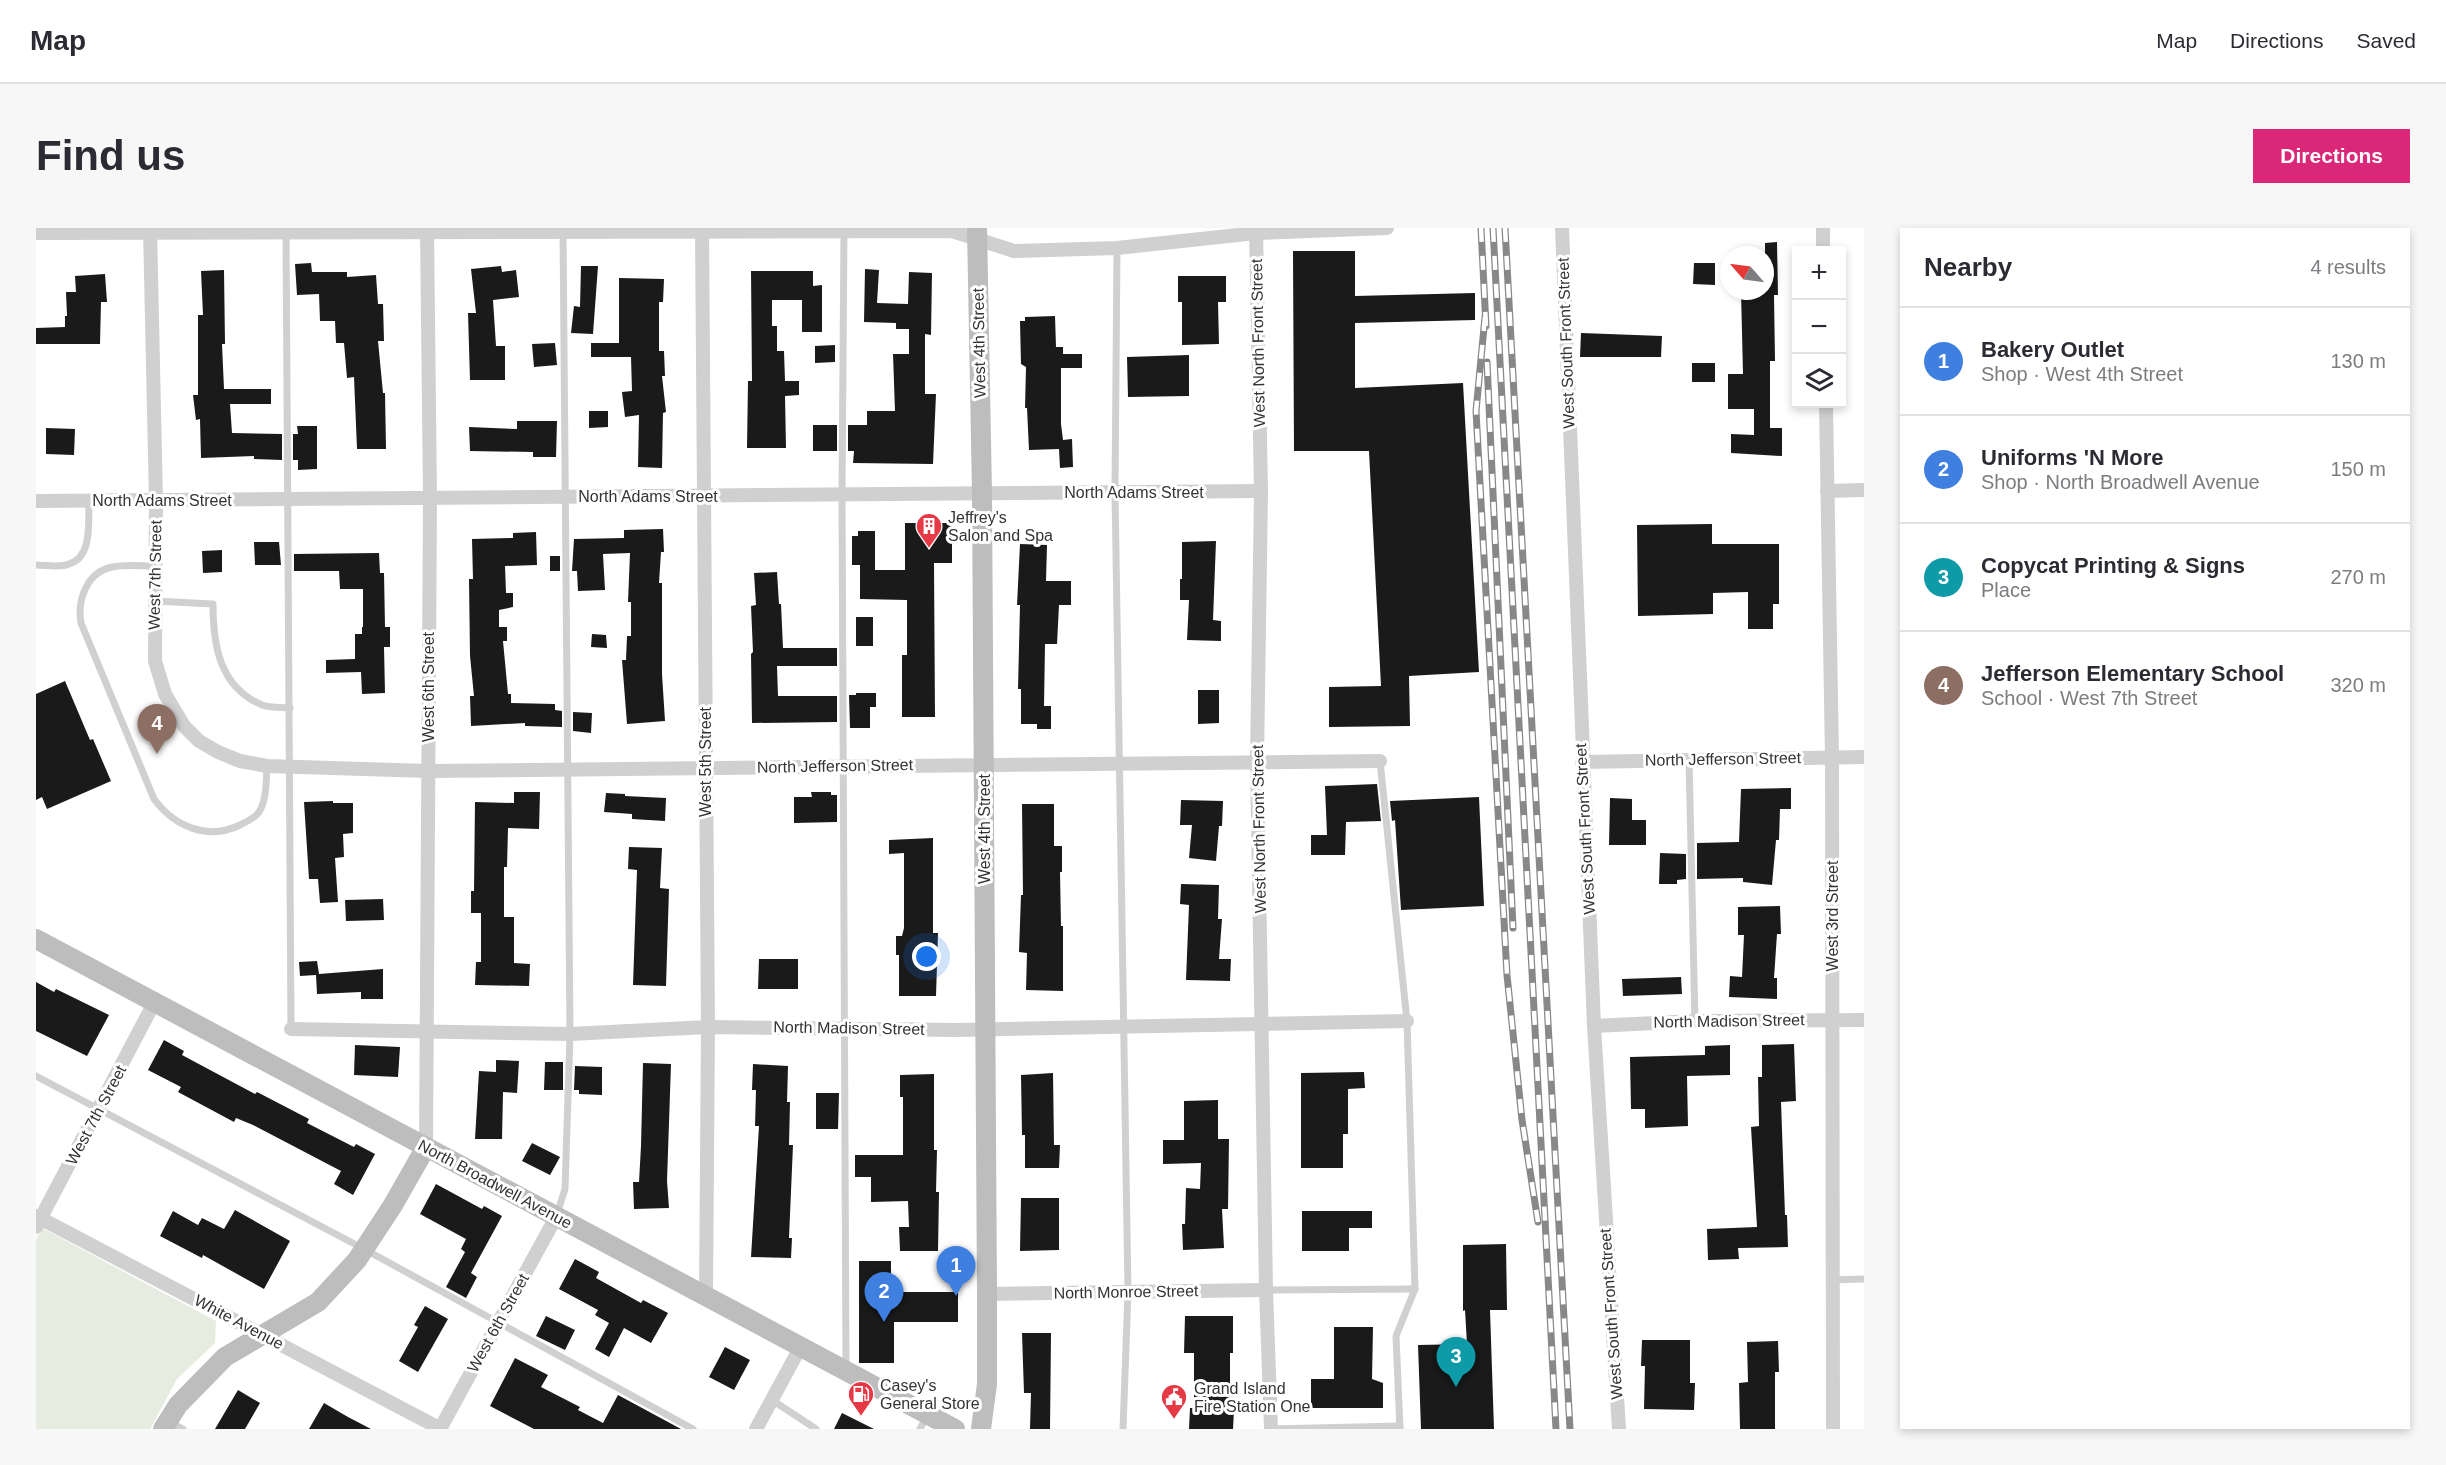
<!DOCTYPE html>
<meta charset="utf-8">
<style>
body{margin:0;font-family:Arial,sans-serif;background:#f7f7f7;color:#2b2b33}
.controls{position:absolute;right:18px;top:18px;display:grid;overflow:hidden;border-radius:0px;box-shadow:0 3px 9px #0003}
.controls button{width:54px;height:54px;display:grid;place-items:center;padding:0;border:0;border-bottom:2px solid #e1e1e2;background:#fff;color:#2b2b33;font:30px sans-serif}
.compass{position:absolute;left:1684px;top:18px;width:54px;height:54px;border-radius:50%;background:#fff;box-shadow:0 3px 9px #0003;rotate:298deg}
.you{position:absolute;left:891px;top:729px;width:21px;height:21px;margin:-15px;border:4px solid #fff;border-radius:50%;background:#1a73e8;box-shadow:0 0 0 9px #1a73e833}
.badge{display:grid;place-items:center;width:39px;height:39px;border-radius:50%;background:#db2777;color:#fff;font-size:20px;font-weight:700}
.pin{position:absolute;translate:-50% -50px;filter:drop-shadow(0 2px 3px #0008)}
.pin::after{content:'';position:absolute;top:32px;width:21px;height:18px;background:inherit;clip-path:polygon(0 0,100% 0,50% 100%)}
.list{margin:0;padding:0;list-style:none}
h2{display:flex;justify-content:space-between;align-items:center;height:78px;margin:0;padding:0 24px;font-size:26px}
h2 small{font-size:20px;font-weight:400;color:#7c7c81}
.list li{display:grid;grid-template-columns:39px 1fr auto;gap:18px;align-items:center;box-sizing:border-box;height:108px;padding:0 24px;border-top:2px solid #e1e1e2}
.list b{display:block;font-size:22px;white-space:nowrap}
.list p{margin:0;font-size:20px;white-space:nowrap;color:#7c7c81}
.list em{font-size:20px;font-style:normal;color:#7c7c81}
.icon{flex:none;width:33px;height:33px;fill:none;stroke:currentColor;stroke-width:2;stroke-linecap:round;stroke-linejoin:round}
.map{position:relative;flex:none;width:1828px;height:1201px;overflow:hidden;border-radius:0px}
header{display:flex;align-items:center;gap:36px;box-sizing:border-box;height:84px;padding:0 30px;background:#fff;border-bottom:2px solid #e1e1e2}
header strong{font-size:28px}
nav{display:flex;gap:33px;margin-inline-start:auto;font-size:21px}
.intro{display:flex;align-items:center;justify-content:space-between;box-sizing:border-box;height:144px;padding:0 36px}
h1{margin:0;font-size:42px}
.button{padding:15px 27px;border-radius:0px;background:#db2777;color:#fff;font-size:21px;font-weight:700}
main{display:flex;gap:36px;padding:0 36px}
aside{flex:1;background:#fff;border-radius:0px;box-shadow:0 3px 9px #0003}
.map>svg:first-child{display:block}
.green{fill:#e6ecdf}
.building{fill:#1a1a1a}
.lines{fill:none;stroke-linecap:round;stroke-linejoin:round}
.lane{stroke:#d0d0d0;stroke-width:7}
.street{stroke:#d0d0d0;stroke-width:14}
.secondary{stroke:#bdbdbd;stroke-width:20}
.rail-casing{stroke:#888;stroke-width:7}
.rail{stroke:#fff;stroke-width:4.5;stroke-dasharray:14;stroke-linecap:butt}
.labels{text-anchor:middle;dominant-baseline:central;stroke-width:6;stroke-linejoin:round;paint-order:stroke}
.street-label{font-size:16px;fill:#333;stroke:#fff}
.poi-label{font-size:16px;fill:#333;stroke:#fff;text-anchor:start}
</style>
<header>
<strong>Map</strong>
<nav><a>Map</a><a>Directions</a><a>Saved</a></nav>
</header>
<div class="intro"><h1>Find us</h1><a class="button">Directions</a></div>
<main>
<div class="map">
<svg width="1828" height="1201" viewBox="0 0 1828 1201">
<rect width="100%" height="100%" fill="#fff"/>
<polygon class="green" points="6,1000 180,1093 179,1115 141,1151 114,1201 0,1201 0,1012"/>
<g class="building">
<polygon points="1741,14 1742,67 1738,67 1739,133 1734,133 1734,200 1746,200 1746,228 1695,225 1695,206 1718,207 1718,181 1692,181 1692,146 1707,146 1705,63 1729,63 1729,15"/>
<polygon points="1257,23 1319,23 1319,68 1439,65 1439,92 1319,95 1319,160 1427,155 1443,444 1373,448 1374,498 1293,499 1293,459 1345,458 1333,223 1258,223"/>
<polygon points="275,35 276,44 311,44 311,49 340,47 342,76 347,76 348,113 342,113 347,165 349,165 350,221 321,221 318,149 311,150 308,115 300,115 299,93 284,93 283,66 261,67 259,36"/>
<polygon points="1658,35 1679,35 1679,57 1657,56"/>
<polygon points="465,38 466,44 480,42 483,69 457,72 460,118 469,118 469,152 434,152 432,85 440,85 435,41"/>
<polygon points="545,38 562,38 557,106 535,105 538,78 544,79"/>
<polygon points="829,41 843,42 841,75 872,76 873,44 896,45 895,107 889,106 889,166 900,166 897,236 817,235 818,223 812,223 812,197 831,197 831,183 859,183 857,126 873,126 873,101 860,101 860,95 828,94"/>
<polygon points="188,42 189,116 186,116 188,161 235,161 235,176 194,176 196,205 246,206 246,232 218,231 218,228 165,230 164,191 160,192 157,167 162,167 162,87 167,87 165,43"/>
<polygon points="715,43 777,43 777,58 786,57 786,104 766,104 766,72 736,72 736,98 741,98 741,123 748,123 749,153 763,153 763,167 749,168 750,220 711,220 712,153 716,153"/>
<polygon points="69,46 71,74 65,74 64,116 0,116 0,100 29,99 29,88 31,88 30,64 40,64 39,48"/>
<polygon points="1142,48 1190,48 1190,74 1182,74 1183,116 1146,117 1146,74 1142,74"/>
<polygon points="583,50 628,51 627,74 623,74 623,123 628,123 629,148 626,148 630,184 627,185 626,240 602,239 603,187 589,189 586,164 596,163 595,129 555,129 555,115 583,115"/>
<polygon points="1019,88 1020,119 1027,119 1027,126 1046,126 1046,140 1025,140 1025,196 1027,212 1036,211 1037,239 1024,240 1023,221 993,222 991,180 989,180 990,139 985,136 984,93 989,93 989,89"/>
<polygon points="1545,105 1626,108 1625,129 1544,129"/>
<polygon points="519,115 521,137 498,139 496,116"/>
<polygon points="799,117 799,134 779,135 779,118"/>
<polygon points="1153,127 1153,168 1092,169 1091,129"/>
<rect x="1656" y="135" width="23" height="19"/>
<polygon points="553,183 572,183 572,199 553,200"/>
<polygon points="481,193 521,193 520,229 497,229 497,224 434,223 433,199 481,201"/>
<rect x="777" y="197" width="24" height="26"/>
<polygon points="261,198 281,198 281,241 262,242 262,232 257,232 257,206 262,206"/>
<polygon points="10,200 39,201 38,227 10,226"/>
<polygon points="869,295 916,295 916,335 898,335 899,489 866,489 866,427 871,427 871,372 824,371 824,337 816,337 816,308 822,308 822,303 839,303 839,342 869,342"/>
<polygon points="1676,296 1676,316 1743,316 1743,376 1737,376 1737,401 1712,401 1712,364 1677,365 1677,386 1602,388 1601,297"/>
<polygon points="627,301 628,324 625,324 623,355 626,355 626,446 629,493 591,496 586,432 590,432 591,408 595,408 595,374 592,374 594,325 567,326 569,362 542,363 541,343 536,343 538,311 588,310 588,302"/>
<polygon points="500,304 501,337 469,338 470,365 477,365 477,379 463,382 463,399 471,399 471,413 467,413 472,466 475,466 475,475 519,476 519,482 526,483 526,499 489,498 489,495 435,498 434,468 438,468 434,428 433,351 437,351 436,311 477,310 477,305"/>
<polygon points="1180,313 1177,392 1185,393 1185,413 1151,412 1153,372 1144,372 1144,351 1146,351 1146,314"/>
<polygon points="218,314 243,314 245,337 219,337"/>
<polygon points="984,316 1011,317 1010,353 1035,353 1035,377 1023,377 1021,416 1009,416 1008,478 1015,478 1015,501 1001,501 1001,496 985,496 985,461 982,461 984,377 981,377"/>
<polygon points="186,322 186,344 167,345 166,323"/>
<polygon points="343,325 344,345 348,345 349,399 354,399 354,419 348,419 349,465 326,466 325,444 290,445 290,432 319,431 319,406 326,406 326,399 327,399 327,361 304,361 303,343 258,343 258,326"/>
<rect x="514" y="328" width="10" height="15"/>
<polygon points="741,344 743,376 745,376 747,420 801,420 801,438 741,438 742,468 801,468 801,494 716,495 715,426 717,424 715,378 720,377 718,345"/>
<rect x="820" y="389" width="17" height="29"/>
<polygon points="556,406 570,407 571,420 555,419"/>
<polygon points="29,453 54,512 57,511 75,553 11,581 6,569 0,572 0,466"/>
<polygon points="1162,462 1183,462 1183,495 1162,496"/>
<polygon points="820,465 840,465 840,479 834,479 834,500 814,500 813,467 820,467"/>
<polygon points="537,484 556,485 555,505 537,503"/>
<polygon points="1341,556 1345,593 1310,594 1309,627 1275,627 1275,607 1291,607 1289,558"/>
<polygon points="1755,560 1755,581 1744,581 1743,612 1740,612 1736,657 1707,654 1707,650 1661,651 1661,615 1703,614 1705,561"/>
<polygon points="478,564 504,564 503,601 472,600 471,639 468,639 468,689 478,689 478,735 494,736 493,758 439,757 440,734 445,734 445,685 435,685 435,663 438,663 439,574 478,575"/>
<polygon points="775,564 795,564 795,567 801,567 801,594 758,595 758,569 776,569"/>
<polygon points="570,565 589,566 589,568 630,570 629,593 596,591 596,586 568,584"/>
<polygon points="1443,569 1448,678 1365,682 1359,592 1356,593 1354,573"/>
<polygon points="1574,570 1596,571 1596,592 1610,592 1610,617 1573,617"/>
<polygon points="1145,572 1187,573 1186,598 1183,598 1180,633 1153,630 1156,597 1144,597"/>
<polygon points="297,573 297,575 317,575 317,605 307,606 308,629 299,630 302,674 284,675 282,651 273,651 268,574"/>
<polygon points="986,576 1018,576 1018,618 1026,618 1026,644 1024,644 1025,698 1027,698 1027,763 990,762 991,725 983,724 985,667 987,667"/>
<polygon points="897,610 897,705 902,705 900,768 863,768 863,727 860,727 860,708 866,708 868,700 868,625 853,626 853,612"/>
<polygon points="593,619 626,620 624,660 633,661 630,758 597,757 601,642 592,641"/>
<polygon points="1624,625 1650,626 1650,651 1641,652 1641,656 1623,656"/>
<polygon points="1145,656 1183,657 1182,691 1186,691 1183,731 1195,731 1194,753 1150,752 1153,677 1144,676"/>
<polygon points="347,671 348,692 310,693 309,672"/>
<polygon points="1744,678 1745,706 1741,706 1738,750 1741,750 1741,771 1693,769 1694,748 1706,749 1708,707 1702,707 1702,679"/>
<polygon points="723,731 762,731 762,761 722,761"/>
<polygon points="281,733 283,746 347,741 347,771 325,771 325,764 281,766 280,747 264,748 263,734"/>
<polygon points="1645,749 1646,766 1587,768 1586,751"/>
<polygon points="0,754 18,764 20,761 73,787 51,828 0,803"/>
<polygon points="128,812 148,823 146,827 219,866 221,864 273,891 271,895 318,919 320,916 339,926 317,967 298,956 305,943 217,897 200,890 198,894 142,864 145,859 112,842"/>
<polygon points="1758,816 1760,873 1745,874 1749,987 1751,987 1752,1019 1702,1020 1703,1031 1672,1032 1671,1001 1721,999 1715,899 1723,898 1722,849 1726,849 1726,817"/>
<polygon points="319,817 364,819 362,849 318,847"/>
<polygon points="1694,817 1694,847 1651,848 1652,898 1609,900 1609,881 1595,881 1594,829 1669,827 1669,818"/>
<polygon points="460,832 483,833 481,865 467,864 466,911 439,911 443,843 460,844"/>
<polygon points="509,834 527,834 527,862 508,862"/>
<polygon points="607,835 635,836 631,953 633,980 598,981 597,954 603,954 605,918"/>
<polygon points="717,836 752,838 751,874 754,874 753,917 757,917 753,1010 756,1010 755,1030 715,1029 723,898 719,898 720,862 716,862"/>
<polygon points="539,838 566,839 566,867 543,866 543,862 538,862"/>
<polygon points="1328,844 1329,860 1312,861 1312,906 1307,906 1307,940 1265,940 1265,845"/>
<polygon points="1017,845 1018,917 1024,917 1023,940 989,940 989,907 986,907 985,847"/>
<polygon points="898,846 898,922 901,922 900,964 903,964 902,1023 864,1023 863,999 873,999 872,973 835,974 835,949 819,949 819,927 867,927 867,869 864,869 864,847"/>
<polygon points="780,865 803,865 802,901 780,901"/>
<polygon points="1182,872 1182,911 1193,911 1192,981 1186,981 1188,1020 1147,1022 1146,996 1149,996 1150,960 1164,961 1165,935 1127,936 1127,912 1148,912 1148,873"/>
<polygon points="496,915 524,929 514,947 486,933"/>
<polygon points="400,956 446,981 448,978 466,988 435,1045 441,1049 430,1070 410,1059 429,1024 425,1021 430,1011 384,986"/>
<polygon points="985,970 1023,970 1023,1022 984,1023"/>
<polygon points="199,982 254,1013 228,1061 167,1027 166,1030 124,1008 137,983 162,997 166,990 188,1001"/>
<polygon points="1266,983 1336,983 1336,1000 1313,1000 1313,1023 1266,1023"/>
<polygon points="1470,1016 1471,1082 1454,1082 1458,1201 1385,1201 1382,1117 1431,1116 1429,1082 1427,1083 1427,1017"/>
<polygon points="539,1031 563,1044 560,1050 605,1075 607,1072 632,1085 615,1115 588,1100 573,1129 559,1121 573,1095 559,1087 562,1082 523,1061"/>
<polygon points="823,1033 855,1033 855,1064 922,1064 922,1094 858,1094 858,1135 823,1135"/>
<polygon points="389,1078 412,1091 382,1144 363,1133 382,1099 378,1097"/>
<polygon points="510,1088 539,1102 529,1122 500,1108"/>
<polygon points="1149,1088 1197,1088 1197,1125 1194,1125 1194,1182 1198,1182 1197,1201 1153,1201 1154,1180 1158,1180 1158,1125 1148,1125"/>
<polygon points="1298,1099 1337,1099 1336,1151 1347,1155 1347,1180 1275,1180 1275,1151 1298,1151"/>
<polygon points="986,1105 1015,1105 1014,1201 994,1201 995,1165 988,1165"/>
<polygon points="1606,1112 1654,1112 1654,1155 1659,1155 1658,1182 1608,1181 1609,1138 1605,1138"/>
<polygon points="1742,1113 1743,1144 1739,1144 1739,1201 1704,1201 1703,1155 1712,1154 1711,1114"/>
<polygon points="689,1119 714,1132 698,1162 673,1149"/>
<polygon points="479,1130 512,1147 505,1159 544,1179 542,1182 567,1195 582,1167 645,1201 498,1201 454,1178"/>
<polygon points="202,1162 224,1175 209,1201 179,1201"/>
<polygon points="288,1175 312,1189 335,1201 273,1201"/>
<polygon points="806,1185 838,1201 798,1201"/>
</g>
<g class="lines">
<g class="lane">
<polyline points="808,2 806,267 810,1140"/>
<polyline points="250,3 255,801"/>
<polyline points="1081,20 1079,264 1092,1064 1087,1201"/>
<path d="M 0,337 C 10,337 24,340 33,336 C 57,329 52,293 53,273"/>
<path d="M 119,338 C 105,338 90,336 76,339 C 51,344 41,372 45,395 L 118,571 C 138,598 171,613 204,597 C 210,594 219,590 223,584 C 231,571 230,553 231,538"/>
<path d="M 118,373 L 177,376 C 177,416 183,459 226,477 C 234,480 246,479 254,480"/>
<polyline points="1653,532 1659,793"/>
<polyline points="1344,533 1371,793 1379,1061 1360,1108 1364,1201"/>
<polyline points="0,848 328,1021 657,1201"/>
<polyline points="521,986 529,961 534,806 527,3"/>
<polyline points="1795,1052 1828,1051"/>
<polyline points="1230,1062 1379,1061"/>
<polyline points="736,1172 780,1201"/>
<polyline points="134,1194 147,1201"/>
<polyline points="884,1201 891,1188"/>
<polyline points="1235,1201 1364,1198"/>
</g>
<g class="street">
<polyline points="114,0 120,273 119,433 129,466 148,498 163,513 182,524 204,533 231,538 392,543 1344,533"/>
<polyline points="666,0 672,799 670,1067"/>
<polyline points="1220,0 1225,263 1221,533 1230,1062 1235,1201"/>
<polyline points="1526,0 1558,798 1583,1201"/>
<polyline points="1787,0 1787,22"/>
<polyline points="0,5 916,3 978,23 1081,20 1220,5 1351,0"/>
<polyline points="1790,176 1796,529 1797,1201"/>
<polyline points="1791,263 1828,262"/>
<polyline points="0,273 1225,263"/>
<polyline points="1546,534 1828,529"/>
<polyline points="1558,798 1659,793 1828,792"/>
<polyline points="255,801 534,806 672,799 921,802 1371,793"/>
<polyline points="390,919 394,270 391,0"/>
<polyline points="0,988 405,1201"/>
<polyline points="0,999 118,775"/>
<polyline points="951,1066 1230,1062"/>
<polyline points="404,1201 520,989"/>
<polyline points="720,1201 765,1118"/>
</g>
<g class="secondary">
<polyline points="941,0 946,265 951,1066 951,1156 945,1201"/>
<polyline points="0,711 919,1201"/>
<polyline points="127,1201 142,1177 189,1129 282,1074 321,1032 357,977 390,919"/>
</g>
<g class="rail-casing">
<g id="rail">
<polyline points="1445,0 1450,98"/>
<polyline points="1457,0 1520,1201"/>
<polyline points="1469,0 1534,1201"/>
<polyline points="1449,89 1440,183 1471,747 1486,892 1502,994"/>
<polyline points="1451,134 1477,700"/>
</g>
</g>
<use href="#rail" class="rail"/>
</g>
<defs>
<g id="building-pin" transform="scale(1.35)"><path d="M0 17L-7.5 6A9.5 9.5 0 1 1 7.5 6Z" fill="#e63946" stroke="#fff"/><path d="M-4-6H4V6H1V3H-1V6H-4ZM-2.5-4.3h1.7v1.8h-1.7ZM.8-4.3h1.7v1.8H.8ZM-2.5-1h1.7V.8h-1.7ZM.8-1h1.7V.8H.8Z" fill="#fff"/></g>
<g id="fuel-pin" transform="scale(1.35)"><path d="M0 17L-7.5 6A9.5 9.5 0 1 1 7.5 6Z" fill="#e63946" stroke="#fff"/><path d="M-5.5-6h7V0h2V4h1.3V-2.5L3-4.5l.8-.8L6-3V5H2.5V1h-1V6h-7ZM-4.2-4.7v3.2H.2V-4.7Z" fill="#fff"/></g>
<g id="civic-pin" transform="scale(1.35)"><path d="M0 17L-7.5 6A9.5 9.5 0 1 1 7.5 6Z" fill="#e63946" stroke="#fff"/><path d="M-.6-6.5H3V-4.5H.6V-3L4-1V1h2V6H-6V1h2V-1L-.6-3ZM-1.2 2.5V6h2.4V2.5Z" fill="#fff"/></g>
</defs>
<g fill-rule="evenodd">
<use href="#building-pin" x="893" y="298"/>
<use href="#fuel-pin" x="825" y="1166"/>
<use href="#civic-pin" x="1138" y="1169"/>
</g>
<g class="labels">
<g class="street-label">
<text transform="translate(943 115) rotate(-91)">West 4th Street</text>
<text transform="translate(1222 115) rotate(-91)">West North Front Street</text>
<text transform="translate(1530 115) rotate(-92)">West South Front Street</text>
<text x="1098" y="264">North Adams Street</text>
<text x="612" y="268">North Adams Street</text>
<text x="126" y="272">North Adams Street</text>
<text transform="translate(119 347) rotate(-89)">West 7th Street</text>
<text transform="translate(392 459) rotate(-90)">West 6th Street</text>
<text transform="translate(1687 531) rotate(-1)">North Jefferson Street</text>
<text transform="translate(669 534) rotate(-90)">West 5th Street</text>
<text transform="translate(799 538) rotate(-1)">North Jefferson Street</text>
<text transform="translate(948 601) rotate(-90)">West 4th Street</text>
<text transform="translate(1223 601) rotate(-91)">West North Front Street</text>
<text transform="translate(1549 601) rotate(-93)">West South Front Street</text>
<text transform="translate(1796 688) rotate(-90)">West 3rd Street</text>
<text transform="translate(1693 793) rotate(-1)">North Madison Street</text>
<text transform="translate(813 800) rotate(1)">North Madison Street</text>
<text transform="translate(60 887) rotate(-62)">West 7th Street</text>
<text transform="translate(459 956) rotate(28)">North Broadwell Avenue</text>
<text transform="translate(1090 1064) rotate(-1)">North Monroe Street</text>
<text transform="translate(1575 1086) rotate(-94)">West South Front Street</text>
<text transform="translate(203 1094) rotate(28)">White Avenue</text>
<text transform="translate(462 1095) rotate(-61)">West 6th Street</text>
</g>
<g class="poi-label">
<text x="912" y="289">Jeffrey's<tspan x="912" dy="18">Salon and Spa</tspan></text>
<text x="844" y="1157">Casey's<tspan x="844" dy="18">General Store</tspan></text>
<text x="1158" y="1160">Grand Island<tspan x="1158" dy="18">Fire Station One</tspan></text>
</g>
</g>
</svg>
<div class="controls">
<button>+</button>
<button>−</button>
<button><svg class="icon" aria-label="layers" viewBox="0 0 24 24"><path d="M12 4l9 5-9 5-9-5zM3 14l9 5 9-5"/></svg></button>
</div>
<svg class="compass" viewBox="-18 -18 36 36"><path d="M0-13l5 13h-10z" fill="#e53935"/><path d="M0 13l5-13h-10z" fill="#7c7c81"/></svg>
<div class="you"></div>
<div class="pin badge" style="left:920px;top:1068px;background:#3f7fe0">1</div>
<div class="pin badge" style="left:848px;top:1094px;background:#3f7fe0">2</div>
<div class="pin badge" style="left:1420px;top:1159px;background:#0f9aa8">3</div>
<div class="pin badge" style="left:121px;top:526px;background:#8d6e63">4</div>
</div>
<aside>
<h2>Nearby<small>4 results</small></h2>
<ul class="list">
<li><span class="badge" style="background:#3f7fe0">1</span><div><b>Bakery Outlet</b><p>Shop · West 4th Street</p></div><em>130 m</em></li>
<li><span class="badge" style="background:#3f7fe0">2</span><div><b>Uniforms 'N More</b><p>Shop · North Broadwell Avenue</p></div><em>150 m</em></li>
<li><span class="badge" style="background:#0f9aa8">3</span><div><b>Copycat Printing &amp; Signs</b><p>Place</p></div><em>270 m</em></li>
<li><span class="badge" style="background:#8d6e63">4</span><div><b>Jefferson Elementary School</b><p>School · West 7th Street</p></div><em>320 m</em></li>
</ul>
</aside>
</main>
